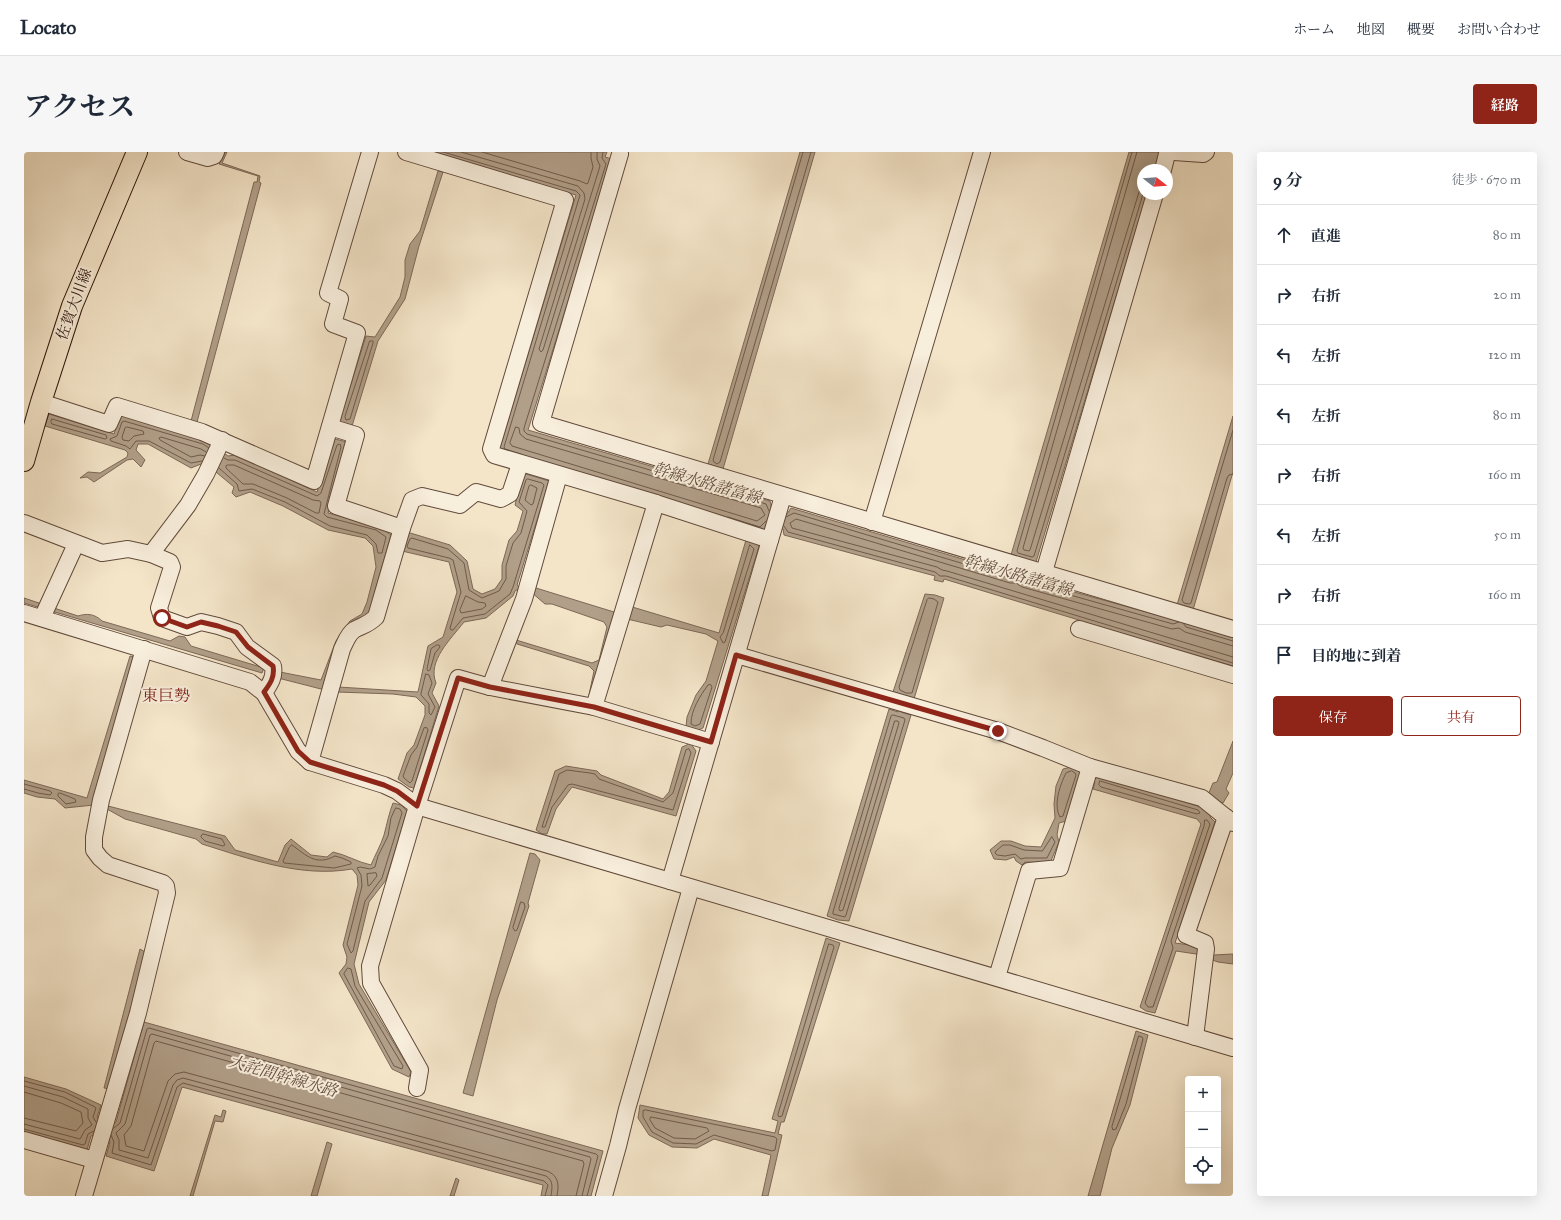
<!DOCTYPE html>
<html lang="ja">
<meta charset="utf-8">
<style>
body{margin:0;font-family:"IM FELL Great Primer","Noto Serif JP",serif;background:#f6f6f7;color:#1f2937}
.controls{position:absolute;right:12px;bottom:12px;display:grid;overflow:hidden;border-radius:4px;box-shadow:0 4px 16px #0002}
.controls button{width:36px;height:36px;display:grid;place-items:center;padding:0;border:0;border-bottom:1px solid #e0e1e3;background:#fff;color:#1f2937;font:20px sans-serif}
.compass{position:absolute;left:1113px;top:12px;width:36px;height:36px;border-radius:50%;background:#fff;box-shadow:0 4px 16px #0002;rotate:107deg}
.stop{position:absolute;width:12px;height:12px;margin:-9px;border:3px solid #8f2418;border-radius:50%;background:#fff}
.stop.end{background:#8f2418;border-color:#fff;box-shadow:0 1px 4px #0008}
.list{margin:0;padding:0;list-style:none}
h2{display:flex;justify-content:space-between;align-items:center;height:52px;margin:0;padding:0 16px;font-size:17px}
h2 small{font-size:13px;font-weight:400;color:#747a83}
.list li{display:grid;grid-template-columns:26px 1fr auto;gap:12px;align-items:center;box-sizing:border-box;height:60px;padding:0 16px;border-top:1px solid #e0e1e3}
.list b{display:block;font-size:15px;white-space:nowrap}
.list em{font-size:13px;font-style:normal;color:#747a83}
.actions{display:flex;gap:8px;padding:12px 16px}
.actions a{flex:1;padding:9px 0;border:1px solid #8f2418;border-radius:4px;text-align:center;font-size:14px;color:#8f2418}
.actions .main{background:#8f2418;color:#fff}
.icon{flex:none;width:22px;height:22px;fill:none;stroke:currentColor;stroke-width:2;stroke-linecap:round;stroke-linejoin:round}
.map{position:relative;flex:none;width:1209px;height:1044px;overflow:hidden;border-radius:4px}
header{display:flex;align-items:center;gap:24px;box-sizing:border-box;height:56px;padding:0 20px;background:#fff;border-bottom:1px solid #e0e1e3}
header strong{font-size:19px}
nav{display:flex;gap:22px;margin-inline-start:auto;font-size:14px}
.intro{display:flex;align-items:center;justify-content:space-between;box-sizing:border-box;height:96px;padding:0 24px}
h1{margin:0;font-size:28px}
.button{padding:10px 18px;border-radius:4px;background:#8f2418;color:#fff;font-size:14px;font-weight:700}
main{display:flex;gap:24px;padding:0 24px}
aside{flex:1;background:#fff;border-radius:4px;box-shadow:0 4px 16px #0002}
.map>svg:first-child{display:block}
.water{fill:#b19f89;stroke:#7d6857}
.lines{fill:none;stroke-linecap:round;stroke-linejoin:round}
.shore{stroke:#705a4a;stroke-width:1}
.minor-casing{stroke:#614a3b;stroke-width:18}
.major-casing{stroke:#30160c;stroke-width:22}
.minor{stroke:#f8eedc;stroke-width:16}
.major{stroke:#f4e5c9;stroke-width:20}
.route{stroke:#8f2418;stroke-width:5}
.labels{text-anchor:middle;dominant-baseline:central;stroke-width:4;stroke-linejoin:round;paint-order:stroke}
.street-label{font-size:15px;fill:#30160c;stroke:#f8eedc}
.water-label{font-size:16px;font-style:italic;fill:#644d3e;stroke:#f8eedc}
.neighbourhood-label{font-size:16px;fill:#7a1f14;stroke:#f8eedc}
</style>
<header>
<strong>Locato</strong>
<nav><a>ホーム</a><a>地図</a><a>概要</a><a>お問い合わせ</a></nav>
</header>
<div class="intro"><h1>アクセス</h1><a class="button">経路</a></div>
<main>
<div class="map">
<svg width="1209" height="1044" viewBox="0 0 1209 1044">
<rect width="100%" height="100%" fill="#f4e5c9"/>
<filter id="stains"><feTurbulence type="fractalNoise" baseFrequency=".005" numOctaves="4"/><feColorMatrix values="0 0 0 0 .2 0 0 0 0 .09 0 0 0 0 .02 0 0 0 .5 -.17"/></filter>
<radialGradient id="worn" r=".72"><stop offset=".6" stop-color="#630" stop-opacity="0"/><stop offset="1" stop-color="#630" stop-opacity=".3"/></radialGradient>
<g class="water">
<polygon points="201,0 203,0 198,11 236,24 235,30 237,31 173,270 167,269 230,30 233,30 234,24 195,12"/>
<polygon points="405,0 583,0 581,5 588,7 504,278 746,349 748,357 763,362 767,356 989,422 991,420 1001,422 1000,426 1151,468 1152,466 1163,471 1209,485 1209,515 920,427 919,430 910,428 911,424 760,383 759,377 744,373 738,379 475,299 552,43"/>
<polygon points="776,0 791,0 699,317 684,312"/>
<polygon points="1105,0 1136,0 1131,18 1119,18 1119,42 1123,42 1012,410 987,403"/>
<polygon points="414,19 419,20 395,94 381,147 354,189 328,274 315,270 342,184 351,185 376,145 381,125 381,108 386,92 396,79"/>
<polygon points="25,262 90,282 96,263 181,288 204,304 211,303 293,340 311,287 323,290 304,361 354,374 367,383 344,464 304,533 297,537 254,526 256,520 297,528 312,489 326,469 338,462 343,450 352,415 349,394 341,386 304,378 259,354 226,340 212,345 208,341 210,335 192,320 177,312 167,316 124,292 114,292 112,298 121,308 117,315 109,307 103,308 70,330 63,325 56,326 64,320 76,321 103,305 104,301 101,298 21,274"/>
<polygon points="1209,264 1209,320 1169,458 1153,453"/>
<path d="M 499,321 L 525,329 L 493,433 L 496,436 L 491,439 L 489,444 L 462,466 L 440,470 C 427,487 403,509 412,531 L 408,541 L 415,554 L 390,636 L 385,635 L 374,627 L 383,601 L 390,593 L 401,563 L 401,554 L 392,545 L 369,542 L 313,540 L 314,535 L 394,540 L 404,494 L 419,485 L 433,440 L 425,410 L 378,399 L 383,380 L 426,393 L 443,409 L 449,437 L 458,442 L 471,437 L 478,427 L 478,413 L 485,388 L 493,379 L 499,359 L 491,353 Z"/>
<polygon points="722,388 729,389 735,394 679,576 672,579 667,592 672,599 652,664 548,635 532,657 523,682 518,682 512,678 531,619 542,614 573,619 577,623 639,647 645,640 658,595 663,593 665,590 662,575 663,565 672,543 682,529 694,489 682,482 643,473 637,475 603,467 605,454 695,481"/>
<polygon points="512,436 590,460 593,465 585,477 578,509 568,542 565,543 570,519 565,514 493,492 492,488 568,511 575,508 583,475 580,470 528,452 521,452 507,440"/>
<polygon points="901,442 911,443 920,446 890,547 882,545 877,560 887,563 825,769 814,768 803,764 865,557 874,560 879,543 869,540"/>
<path d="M 0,446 L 54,464 C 63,461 71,462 78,469 L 146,489 L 155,484 L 161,485 L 167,494 L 240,516 L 238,521 L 0,451 Z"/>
<polygon points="106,504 110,505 70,653 41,656 31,647 13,645 0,641 0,628 63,646"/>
<polygon points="1209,589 1209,621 1202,637 1205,641 1199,651 1193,650 1186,665 1191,670 1151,791 1166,793 1190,803 1209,802 1209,812 1194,810 1172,802 1152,799 1131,861 1122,859 1116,855 1177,672 1173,667 1069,637 1071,630 1054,626 1042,669 1035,671 1033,683 1035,690 1026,711 1001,710 998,713 992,709 990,705 982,708 970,707 966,698 977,689 987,689 1001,694 1017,695 1031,666 1030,652 1032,634 1039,617 1047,615 1058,618 1056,624 1071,627 1074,623 1177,655 1184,662 1190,648 1184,643 1189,631 1193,630"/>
<path d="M 369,651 L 377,653 L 383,659 L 362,728 L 345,750 L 330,812 L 335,832 L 387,920 L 385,925 L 368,917 L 315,821 L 322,812 L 323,805 L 319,793 L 334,733 L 333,723 L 328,717 C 277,726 226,707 178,692 L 172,687 L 101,667 L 83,657 L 84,654 L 201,684 L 211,698 L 254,710 L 261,693 L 267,687 L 287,703 L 303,705 L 309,700 C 323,703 333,710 347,713 C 351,703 357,693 360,683 C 363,672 365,661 369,651 Z"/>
<polygon points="506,701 511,702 516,708 504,751 505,754 473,848 449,944 439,941"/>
<polygon points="802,786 816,791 760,970 757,970 754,982 758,983 744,1044 738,1044 747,1003 690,987 673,996 648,995 625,983 614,966 616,953 751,981 754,969 748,967"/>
<path d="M 116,797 L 121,800 C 109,846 99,892 87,937 L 80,936 Z"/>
<polygon points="120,870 579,999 567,1044 517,1044 519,1033 158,935 130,1019 82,1004 86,990 83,984 75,981 67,984 63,998 0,980 0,925 42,937 77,953 73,965 77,970 86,973 92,970"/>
<polygon points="1112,879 1124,883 1106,953 1088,996 1076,1044 1064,1044"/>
<polygon points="199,958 202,959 199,970 191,969 169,1044 166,1044 191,963 197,965"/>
<polygon points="303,990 308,992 293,1044 287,1044"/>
<polygon points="432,1026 435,1028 430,1044 426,1044"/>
</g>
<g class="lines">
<g class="shore">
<polyline points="419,0 552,39 556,43 480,295 481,297 497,302"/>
<polyline points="437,0 554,34 560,41 561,47 515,197 517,200 519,198 576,14 573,7 573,0"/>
<polyline points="458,0 556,29 563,32 564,31 569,15 567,6 567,0"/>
<polyline points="579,0 578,6 582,12 500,276 500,279 503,282 742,352 745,359"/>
<polyline points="779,0 689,308 690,310 693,312 696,310 787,0"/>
<polyline points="1108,0 993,399 994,401 1008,405 1010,404 1119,42"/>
<polyline points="1113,0 999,396 1000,398 1005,399 1006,398 1115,40 1119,34"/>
<polygon points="346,189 349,189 349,191 326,267 322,268 321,265"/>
<polygon points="28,267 82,283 83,286 81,287 28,272 27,270"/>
<polygon points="103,275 119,279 120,282 110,284 105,289 99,288 98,285 101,276"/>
<polygon points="492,275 495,276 496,282 502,287 737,356 741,363 733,369 488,294 486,291"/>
<polyline points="1209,278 1158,448 1160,451 1165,452 1167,451 1203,326 1205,323 1209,322"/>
<polyline points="181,304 176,303 167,305 136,288 135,286 137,285 177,297 182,300"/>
<polyline points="178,309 167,311 125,289 112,289 106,297 102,294 87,289 86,287 93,284 98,270 100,269 179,292 185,296"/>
<polygon points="204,313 210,313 289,348 296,349 297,351 295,361 292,361 263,346 229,332 219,332 202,316 202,314"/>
<polyline points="195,316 213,332 215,339 228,337 261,350 306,374 343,383 352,392 354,401 358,401 362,385 352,378 303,365 300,362 317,295 316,292 313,293 297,341 293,344 211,308 204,308 200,306"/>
<polygon points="504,327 518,331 520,333 489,435 486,442 461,462 439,466 429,478 427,478 426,476 437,440 429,408 425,406 384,396 383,394 386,387 388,386 424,397 440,411 445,438 458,446 475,439 482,427 482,414 489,391 497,381 503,359 495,350 502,328"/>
<polygon points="507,333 513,336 509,352 507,353 501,348 505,334"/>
<polyline points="704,365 736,375 742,369"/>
<polyline points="762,365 770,361 987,426 995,425 1000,430 1149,472 1155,470"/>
<polyline points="760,374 764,380 911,420 916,424 922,424 1209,511"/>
<polygon points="726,393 730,397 701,490 699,491 696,485 699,481"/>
<polygon points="442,444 454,450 461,451 462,454 458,457 437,461 436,458"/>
<polygon points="905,446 910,447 914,450 888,541 882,541 876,538 875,535 903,448"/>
<polyline points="1159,471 1162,475 1209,489"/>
<polygon points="413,493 415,493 416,495 411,501 406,518 404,519 403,517 407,497"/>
<polyline points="1209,494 1161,480 1155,476 1148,477 998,435 992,431 986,431 772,367 766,371 768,376 913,415 918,418 923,419 1209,505"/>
<polygon points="402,522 405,523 408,531 404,542 411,555 407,563 405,561 405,552 397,543"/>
<path d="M 687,533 L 688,535 L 676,572 L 671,574 L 667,572 C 667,558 676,544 684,533 Z"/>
<polygon points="869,563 880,566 881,568 822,763 821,765 809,762 809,760 867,564"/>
<polygon points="871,569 874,569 875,571 819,758 816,759 815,757"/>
<polygon points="403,576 404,578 388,629 386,631 380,626 379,624 387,603 393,595 400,576"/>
<polygon points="665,597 667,601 649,658 548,632 544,633 528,655 521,675 518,675 535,622 543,618 566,621 571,622 575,627 639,650 649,641 662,598"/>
<path d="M 1048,619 L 1051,621 L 1052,623 L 1039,664 L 1036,665 C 1029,653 1036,633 1042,621 Z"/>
<polygon points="1076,629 1174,658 1176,661 1173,662 1077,635 1075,633"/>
<polyline points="0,632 26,639 28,641 26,643 14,641 0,637"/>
<polygon points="36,641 51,647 52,650 42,652 34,644 34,642"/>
<polygon points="372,656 376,657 378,661 358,726 341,749 329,799 327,801 323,792 338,734 337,723 333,716 336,715 346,717 351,715 354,704 364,684 367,666"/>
<polygon points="1181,668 1183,668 1186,672 1147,789 1149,796 1129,855 1124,855 1121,851 1180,674"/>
<polygon points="179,682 198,687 201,693 199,694 181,689 177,685"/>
<polygon points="1028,685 1031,690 1023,706 1001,706 997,707 991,702 981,704 973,703 971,701 972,699 979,693 986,693 1000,698 1018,699"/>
<path d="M 268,693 C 283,704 292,714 311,704 L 318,706 L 327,710 L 327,712 L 310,716 L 260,711 L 259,709 L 265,696 Z"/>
<polygon points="352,721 353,724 346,733 344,734 343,722"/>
<polygon points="497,750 500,751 501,755 493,778 491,779 489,776"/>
<polygon points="805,792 809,793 810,795 758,964 755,965 754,963"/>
<polygon points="324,816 327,817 331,834 379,914 378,917 370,914 320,822"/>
<polygon points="1115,884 1118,885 1119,887 1102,952 1092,977 1089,978 1088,975"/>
<polyline points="0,929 41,940 71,955 72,956 69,965 72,970"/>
<polyline points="0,934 39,945 64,957 64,966 68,973 61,978 56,987 0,972"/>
<polyline points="0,940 37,951 57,960 59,971 52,979 0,966"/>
<polygon points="622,958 751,985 753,987 751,998 748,999 690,983 672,992 649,991 628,980 619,965 619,959"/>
<polygon points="627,965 683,976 685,979 671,987 650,986 631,976 626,968"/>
<polyline points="90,976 96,971 123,877 125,876 572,1002 574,1004 563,1044"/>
<polyline points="0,977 59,993 61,992 64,982 70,979"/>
<polyline points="87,983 90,990 88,1001 127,1013 153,935 159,931 520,1029 524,1033 521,1044"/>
<path d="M 527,1044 C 528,1036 530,1029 522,1024 L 159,926 L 153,928 L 149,933 L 124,1006 L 95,998 L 95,988 L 92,981 L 101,972 L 126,883 L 128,882 L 566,1005 L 567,1007 L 558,1044"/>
<path d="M 533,1044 C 535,1033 535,1024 523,1019 L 160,920 L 151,922 L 144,929 L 120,999 L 102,994 L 100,983 L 107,974 L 130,891 L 132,889 L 559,1009 L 560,1012 L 552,1044"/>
</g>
<g class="minor-casing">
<g id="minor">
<polyline points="163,0 184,6 190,4 192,0"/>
<polyline points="382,0 541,48 467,297 470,303 632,351 746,388"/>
<polyline points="1150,0 1179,2 1182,0"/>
<polyline points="596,2 517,271 1209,477"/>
<polyline points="1139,18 1143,2 1148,0"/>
<polyline points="17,250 85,272 93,254 178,280 290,329 333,181 309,172 316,147 304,141 346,0"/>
<polyline points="306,275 332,283 312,354 378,376"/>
<polyline points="848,370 958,0"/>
<polyline points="0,371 78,401 104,397 127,402 164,353 182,322 198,288"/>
<path d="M 127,402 L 146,410 L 148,415 L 135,456 L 138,466 L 163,475 L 177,470 L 194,474 L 212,480 L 223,495 L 249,514 C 251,525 246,532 240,541"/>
<polyline points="1020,420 1131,42"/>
<polyline points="0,461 226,530 240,541 274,599 286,610 360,633 373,639 393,654 1209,896"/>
<polyline points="18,466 52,392"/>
<polyline points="1055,477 1209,523"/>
<polyline points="713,503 974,579 1019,596 1066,615"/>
<polyline points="466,535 500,447 535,323"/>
<polyline points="570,555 632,351"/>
<path d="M 286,610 L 318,497 C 321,491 324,482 330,478 C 339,473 344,473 352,465 L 378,376 L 388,348 L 398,344 L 436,353 L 452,340 L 477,347 L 486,342 L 496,312"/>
<polyline points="646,729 759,344"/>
<polyline points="973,825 1005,719 1036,716 1066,615 1178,646 1209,671"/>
<polyline points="1171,885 1182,797 1181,791 1162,783 1202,665"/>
<polyline points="393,936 396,918 347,831 346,814 393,654 434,526 466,535 570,555 687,590"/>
<polyline points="0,988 70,1008"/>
<polyline points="60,1044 114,861 143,741 142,734 139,731 84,713 76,706 70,698 70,685 77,648 120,497"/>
<polyline points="580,1044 594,994 603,957 667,736"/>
</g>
</g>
<g class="major-casing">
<polyline id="major" points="0,309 17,250 48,154 113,0"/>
</g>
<use href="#minor" class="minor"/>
<use href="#major" class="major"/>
</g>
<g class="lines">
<path class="route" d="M 138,466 L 163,475 L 177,470 L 194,474 L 212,480 L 224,495 L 249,514 C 251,525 246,532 240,540 L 274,599 L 286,610 L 360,633 L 373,639 L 393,654 L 434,526 L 466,535 L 570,555 L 687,590 L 712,503 L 974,579"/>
</g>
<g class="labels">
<g class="street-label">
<text transform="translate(50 152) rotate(-70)">佐賀大川線</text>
</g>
<g class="water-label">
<text transform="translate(683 331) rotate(16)">幹線水路諸富線</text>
<text transform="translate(994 423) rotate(16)">幹線水路諸富線</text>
<text transform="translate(259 924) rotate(16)">大詫間幹線水路</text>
</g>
<g class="neighbourhood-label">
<text x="142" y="543">東巨勢</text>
</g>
</g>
<rect width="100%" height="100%" filter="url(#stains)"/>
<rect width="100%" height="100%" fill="url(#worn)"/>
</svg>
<div class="controls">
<button>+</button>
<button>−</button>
<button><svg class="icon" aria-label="locate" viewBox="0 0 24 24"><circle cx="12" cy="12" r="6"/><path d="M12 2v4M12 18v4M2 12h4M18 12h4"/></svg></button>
</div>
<svg class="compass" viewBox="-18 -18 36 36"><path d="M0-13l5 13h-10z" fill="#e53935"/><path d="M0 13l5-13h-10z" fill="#747a83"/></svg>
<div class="stop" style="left:138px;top:466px"></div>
<div class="stop end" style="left:974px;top:579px"></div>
</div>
<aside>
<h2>9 分<small>徒歩 · 670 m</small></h2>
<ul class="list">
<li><svg class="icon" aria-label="ahead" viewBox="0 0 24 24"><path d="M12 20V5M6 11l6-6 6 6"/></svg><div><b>直進</b></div><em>80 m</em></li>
<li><svg class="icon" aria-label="right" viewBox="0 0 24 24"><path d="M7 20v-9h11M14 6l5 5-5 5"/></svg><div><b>右折</b></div><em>20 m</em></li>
<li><svg class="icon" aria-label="left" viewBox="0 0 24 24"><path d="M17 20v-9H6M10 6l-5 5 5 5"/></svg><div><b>左折</b></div><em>120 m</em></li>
<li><svg class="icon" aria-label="left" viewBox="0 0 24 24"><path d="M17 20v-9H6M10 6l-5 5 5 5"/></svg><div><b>左折</b></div><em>80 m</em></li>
<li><svg class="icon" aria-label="right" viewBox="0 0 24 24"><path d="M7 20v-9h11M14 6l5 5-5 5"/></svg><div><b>右折</b></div><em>160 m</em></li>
<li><svg class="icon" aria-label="left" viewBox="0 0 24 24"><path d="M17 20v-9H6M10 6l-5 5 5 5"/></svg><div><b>左折</b></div><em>50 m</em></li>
<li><svg class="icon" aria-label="right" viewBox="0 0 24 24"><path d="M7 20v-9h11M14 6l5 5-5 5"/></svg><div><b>右折</b></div><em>160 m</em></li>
<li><svg class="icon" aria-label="arrive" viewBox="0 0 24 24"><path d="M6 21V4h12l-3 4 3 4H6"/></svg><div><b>目的地に到着</b></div></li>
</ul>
<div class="actions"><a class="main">保存</a><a>共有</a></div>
</aside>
</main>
